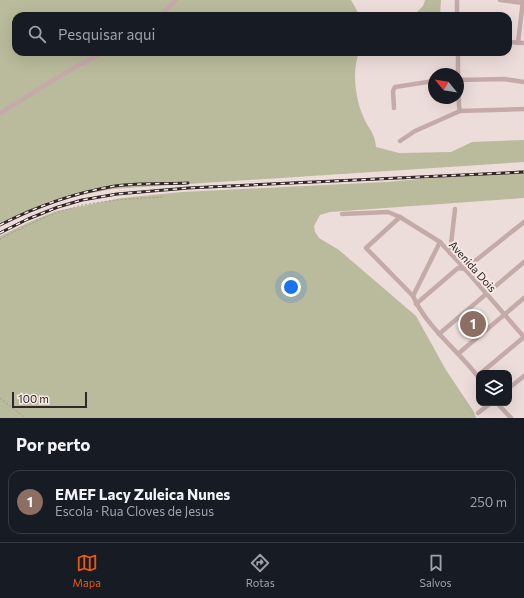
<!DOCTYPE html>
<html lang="pt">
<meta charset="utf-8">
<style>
body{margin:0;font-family:Commissioner,sans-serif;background:#20242c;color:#f1f3f6}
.controls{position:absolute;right:12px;bottom:12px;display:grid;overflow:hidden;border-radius:8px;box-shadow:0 4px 16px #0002}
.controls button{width:36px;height:36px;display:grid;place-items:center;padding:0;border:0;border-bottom:1px solid #363941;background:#171b24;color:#f1f3f6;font:20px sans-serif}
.compass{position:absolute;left:428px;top:68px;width:36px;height:36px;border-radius:50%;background:#171b24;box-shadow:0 4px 16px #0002;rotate:300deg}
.scale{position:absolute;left:12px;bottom:10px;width:75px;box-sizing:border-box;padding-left:4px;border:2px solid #312727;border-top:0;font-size:11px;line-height:14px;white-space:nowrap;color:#312727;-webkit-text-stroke:3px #f6e9e5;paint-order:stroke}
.you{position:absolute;left:291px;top:287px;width:14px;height:14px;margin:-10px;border:3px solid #fff;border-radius:50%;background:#1a73e8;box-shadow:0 0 0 6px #1a73e833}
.badge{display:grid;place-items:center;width:26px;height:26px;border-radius:50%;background:#ea580c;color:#fff;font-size:13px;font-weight:700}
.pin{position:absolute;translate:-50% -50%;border:2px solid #fff;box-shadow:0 1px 4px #0006}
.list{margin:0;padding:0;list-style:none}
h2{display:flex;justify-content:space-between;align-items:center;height:52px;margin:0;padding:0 16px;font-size:17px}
h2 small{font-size:13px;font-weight:400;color:#9ea1a6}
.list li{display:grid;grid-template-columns:26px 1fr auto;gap:12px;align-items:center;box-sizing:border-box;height:64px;margin:0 8px 8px;padding:0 8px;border:1px solid #363941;border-radius:12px}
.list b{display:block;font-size:15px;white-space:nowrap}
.list p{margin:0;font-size:13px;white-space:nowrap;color:#9ea1a6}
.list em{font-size:13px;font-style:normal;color:#9ea1a6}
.icon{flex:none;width:22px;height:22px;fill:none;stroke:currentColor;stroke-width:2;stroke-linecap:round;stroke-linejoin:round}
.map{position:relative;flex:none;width:524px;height:418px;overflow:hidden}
.search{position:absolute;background:#171b24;box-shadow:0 4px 16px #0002;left:12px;right:12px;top:12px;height:44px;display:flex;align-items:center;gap:10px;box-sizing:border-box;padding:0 14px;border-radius:12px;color:#9ea1a6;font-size:15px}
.sheet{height:124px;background:#171b24}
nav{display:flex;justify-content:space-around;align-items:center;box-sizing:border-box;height:56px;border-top:1px solid #363941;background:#171b24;font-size:11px;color:#9ea1a6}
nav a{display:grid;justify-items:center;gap:2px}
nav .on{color:#ea580c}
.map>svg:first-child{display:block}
.green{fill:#baba9c}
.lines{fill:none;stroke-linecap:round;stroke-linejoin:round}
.path{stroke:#af9492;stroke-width:1;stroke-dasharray:2 2;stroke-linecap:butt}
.minor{stroke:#c4aba8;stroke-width:4.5}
.rail-casing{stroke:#312727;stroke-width:3}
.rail{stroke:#f6e9e5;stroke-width:1.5;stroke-dasharray:4.5;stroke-linecap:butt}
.labels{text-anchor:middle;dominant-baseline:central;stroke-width:4;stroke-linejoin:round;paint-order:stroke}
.street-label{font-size:11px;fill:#312727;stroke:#f6e9e5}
</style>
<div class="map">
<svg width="524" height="418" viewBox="0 0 524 418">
<rect width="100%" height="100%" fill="#edddda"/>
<g class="green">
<path d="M 0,0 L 351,0 L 360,16 L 16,16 L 16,52 L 359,52 C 352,71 355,97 363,116 C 368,129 375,132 376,147 L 399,153 L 451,152 L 472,142 L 524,140 L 524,162 L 112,189 L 50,201 L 0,223 Z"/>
<polygon points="425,0 441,0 440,16 413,16 423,6"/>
<polygon points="524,170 524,198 330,212 320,215 314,226 315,232 319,238 339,250 416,316 446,370 474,412 476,418 0,418 0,236 34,220 57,211 122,198 182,192 386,182"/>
</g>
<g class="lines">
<g class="path">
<polyline points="0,239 26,226 55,213 82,205 115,200 164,197"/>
<polyline points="0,398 25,418"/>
</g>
<g class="minor">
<polyline points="457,0 457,16"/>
<polyline points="500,0 523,3"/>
<polyline points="160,16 176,0"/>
<polyline points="508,42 524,43"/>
<polyline points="518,43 523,0"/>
<polyline points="458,52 458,74"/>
<polyline points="458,77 459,106 460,111"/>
<polyline points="458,80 504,79 524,82"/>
<polyline points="394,108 393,91 395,87 434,81"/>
<polyline points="0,113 65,73 103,52"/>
<polyline points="400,141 415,131 460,111 524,109"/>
<polyline points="342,214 388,212 400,217 440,242 465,269 524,337 481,373"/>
<path d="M 400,217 L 366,248 L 413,296 C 427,328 458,350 479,378"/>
<polyline points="450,253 455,209"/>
<polyline points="413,296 440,242"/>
<polyline points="416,304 458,268 465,269 524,222"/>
<polyline points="439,334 524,262"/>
<polyline points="459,353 524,298"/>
<polyline points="509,388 524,376"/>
<polyline points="497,403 511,418"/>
<polyline points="478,413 491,403"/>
</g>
<g class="rail-casing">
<g id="rail">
<path d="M 0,225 C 37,206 74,193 115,186 C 139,183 164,184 188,183"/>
<polyline points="0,233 28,219 58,207 82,200 117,194 188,188 524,172"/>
</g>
</g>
<use href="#rail" class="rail"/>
</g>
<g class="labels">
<g class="street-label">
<text transform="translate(473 266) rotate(48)">Avenida Dois</text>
</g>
</g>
</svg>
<div class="controls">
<button><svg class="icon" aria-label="layers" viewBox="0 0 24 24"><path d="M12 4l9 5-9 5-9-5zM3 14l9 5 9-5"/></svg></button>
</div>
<svg class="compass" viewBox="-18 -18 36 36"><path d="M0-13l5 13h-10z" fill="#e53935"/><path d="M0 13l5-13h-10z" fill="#9ea1a6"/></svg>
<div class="scale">100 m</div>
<div class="you"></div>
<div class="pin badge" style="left:473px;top:324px;background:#8d6e63">1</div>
<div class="search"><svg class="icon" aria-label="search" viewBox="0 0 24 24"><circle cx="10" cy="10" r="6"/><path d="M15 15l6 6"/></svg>Pesquisar aqui</div>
</div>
<section class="sheet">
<h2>Por perto<small></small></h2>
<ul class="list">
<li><span class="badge" style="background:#8d6e63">1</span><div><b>EMEF Lacy Zuleica Nunes</b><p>Escola · Rua Cloves de Jesus</p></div><em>250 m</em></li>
</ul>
</section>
<nav>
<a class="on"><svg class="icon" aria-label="map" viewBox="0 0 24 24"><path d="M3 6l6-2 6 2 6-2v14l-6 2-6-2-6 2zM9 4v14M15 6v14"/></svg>Mapa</a>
<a><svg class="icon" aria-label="directions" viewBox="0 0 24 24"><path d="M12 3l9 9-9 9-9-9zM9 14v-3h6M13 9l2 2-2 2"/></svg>Rotas</a>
<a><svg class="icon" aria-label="saved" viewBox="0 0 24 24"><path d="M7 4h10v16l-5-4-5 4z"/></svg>Salvos</a>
</nav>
